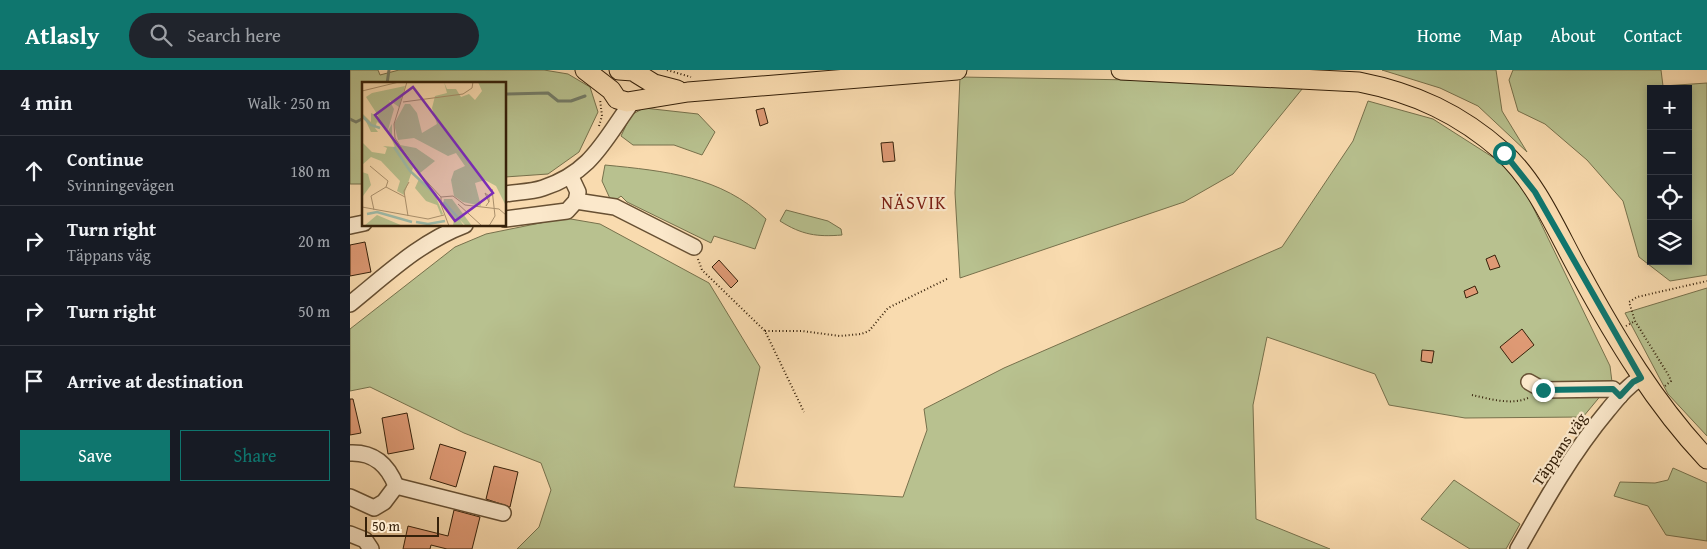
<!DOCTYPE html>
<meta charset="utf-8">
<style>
body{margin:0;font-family:"Gentium Book Plus",serif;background:#20242c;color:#f1f3f6}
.controls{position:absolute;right:15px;top:15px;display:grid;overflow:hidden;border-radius:0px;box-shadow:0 2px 8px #0003}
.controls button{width:45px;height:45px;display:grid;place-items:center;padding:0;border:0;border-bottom:1px solid #363941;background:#171b24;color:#f1f3f6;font:25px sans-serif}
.scale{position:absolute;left:15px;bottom:12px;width:74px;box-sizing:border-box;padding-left:5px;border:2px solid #36210a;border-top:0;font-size:14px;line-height:18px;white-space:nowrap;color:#36210a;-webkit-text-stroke:4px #fbe8cb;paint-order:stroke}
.stop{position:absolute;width:15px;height:15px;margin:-11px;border:4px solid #0f766e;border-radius:50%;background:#fff}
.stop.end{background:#0f766e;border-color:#fff;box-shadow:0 1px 5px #0008}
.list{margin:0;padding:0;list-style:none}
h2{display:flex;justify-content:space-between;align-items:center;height:65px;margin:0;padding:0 20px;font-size:21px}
h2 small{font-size:16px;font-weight:400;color:#9ea1a6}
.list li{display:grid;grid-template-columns:32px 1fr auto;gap:15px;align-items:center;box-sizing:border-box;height:70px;padding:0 20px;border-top:1px solid #363941}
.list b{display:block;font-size:19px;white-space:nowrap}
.list p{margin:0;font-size:16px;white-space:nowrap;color:#9ea1a6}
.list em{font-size:16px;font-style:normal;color:#9ea1a6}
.actions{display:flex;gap:10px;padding:15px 20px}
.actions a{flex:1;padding:11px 0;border:1px solid #0f766e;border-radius:0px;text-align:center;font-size:18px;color:#0f766e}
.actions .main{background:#0f766e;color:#fff}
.icon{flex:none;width:28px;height:28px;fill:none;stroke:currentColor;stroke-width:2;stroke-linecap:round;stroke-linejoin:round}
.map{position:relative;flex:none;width:1357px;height:479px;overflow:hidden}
header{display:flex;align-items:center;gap:30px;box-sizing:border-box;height:70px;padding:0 25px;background:#0f766e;color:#fff}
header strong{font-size:24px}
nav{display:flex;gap:28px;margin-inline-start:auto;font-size:18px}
.search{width:350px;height:45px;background:#20242c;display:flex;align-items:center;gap:12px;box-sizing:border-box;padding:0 18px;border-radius:28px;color:#9ea1a6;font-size:19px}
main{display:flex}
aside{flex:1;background:#171b24}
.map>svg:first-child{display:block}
.green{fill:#b8c18f;stroke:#77714c;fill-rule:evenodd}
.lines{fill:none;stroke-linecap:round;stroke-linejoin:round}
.stream{stroke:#747d69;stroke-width:3}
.building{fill:#df9a75;stroke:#36210a}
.minor-casing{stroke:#675033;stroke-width:18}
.major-casing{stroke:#36210a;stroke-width:21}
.path{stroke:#36210a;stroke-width:2;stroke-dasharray:1 2.5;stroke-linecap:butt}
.minor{stroke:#fbe8cb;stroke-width:15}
.major{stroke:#f9dbaf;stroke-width:19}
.route{stroke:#0f766e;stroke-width:6}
.labels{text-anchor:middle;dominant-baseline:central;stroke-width:4.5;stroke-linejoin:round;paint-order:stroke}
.street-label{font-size:16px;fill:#36210a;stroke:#fbe8cb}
.neighbourhood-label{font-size:18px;letter-spacing:1px;fill:#7a1f14;stroke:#fbe8cb}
.inset-river{fill:none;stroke:#9ebba9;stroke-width:2.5}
.inset-road{fill:none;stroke:#ab916d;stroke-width:1}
.view{fill:#7b2cbf;fill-opacity:0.15;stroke:#7b2cbf;stroke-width:2.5}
.inset-edge{fill:none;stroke:#36210a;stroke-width:2.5}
</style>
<header>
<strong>Atlasly</strong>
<div class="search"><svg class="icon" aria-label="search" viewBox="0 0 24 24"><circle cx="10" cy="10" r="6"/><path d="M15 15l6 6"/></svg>Search here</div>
<nav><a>Home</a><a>Map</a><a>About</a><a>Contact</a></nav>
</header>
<main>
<aside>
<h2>4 min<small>Walk · 250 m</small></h2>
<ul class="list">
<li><svg class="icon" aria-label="ahead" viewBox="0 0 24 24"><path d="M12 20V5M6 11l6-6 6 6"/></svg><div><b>Continue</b><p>Svinningevägen</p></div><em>180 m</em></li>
<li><svg class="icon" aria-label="right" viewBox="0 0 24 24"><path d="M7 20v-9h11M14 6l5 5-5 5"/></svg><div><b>Turn right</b><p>Täppans väg</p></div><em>20 m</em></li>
<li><svg class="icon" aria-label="right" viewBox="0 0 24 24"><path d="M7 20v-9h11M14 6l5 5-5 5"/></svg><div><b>Turn right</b></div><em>50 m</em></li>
<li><svg class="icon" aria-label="arrive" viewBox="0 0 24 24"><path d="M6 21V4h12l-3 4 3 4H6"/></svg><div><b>Arrive at destination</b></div></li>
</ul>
<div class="actions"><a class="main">Save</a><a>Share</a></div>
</aside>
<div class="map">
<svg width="1357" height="479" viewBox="0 0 1357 479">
<rect width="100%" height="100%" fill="#f9dbaf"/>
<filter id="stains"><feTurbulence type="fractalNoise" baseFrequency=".004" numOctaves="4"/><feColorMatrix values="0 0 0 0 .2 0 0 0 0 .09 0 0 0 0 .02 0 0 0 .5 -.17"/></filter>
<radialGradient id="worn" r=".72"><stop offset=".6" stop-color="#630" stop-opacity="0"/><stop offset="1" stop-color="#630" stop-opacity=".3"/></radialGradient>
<g class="green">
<polygon points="0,0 28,0 30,5 49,0 194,0 218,4 240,17 248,42 229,82 198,104 155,107 155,14 14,14 14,114 0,114"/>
<polygon points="1032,0 1146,0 1152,41 1177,82 1128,36 1090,18"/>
<path d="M 1163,0 L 1311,0 L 1313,16 L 1357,13 L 1357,205 L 1320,211 L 1289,187 L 1273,131 L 1237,90 L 1195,54 L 1168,41 L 1159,10 ZM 1301,19 L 1338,19 L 1338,191 L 1301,191 Z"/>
<polygon points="610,7 957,13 883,104 834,132 610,208 605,123"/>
<polygon points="1018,31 1083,49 1166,102 1260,296 1262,312 1233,347 1115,348 1039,335 1025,304 917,267 903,335 906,449 980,479 167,479 189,457 201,420 191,393 114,363 20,317 0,321 0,259 105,177 136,164 215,148 250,154 359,213 410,297 384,417 553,427 577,360 574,339 654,298 932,177 1003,71"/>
<polygon points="294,38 348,44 365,62 352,85 324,75 283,75 271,66 281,45"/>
<path d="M 255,95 C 315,101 371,106 416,149 L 405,179 L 364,166 L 361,173 L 277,132 L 271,126 L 262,133 L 252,111 Z"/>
<path d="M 436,140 L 478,151 L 491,159 L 492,165 C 467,167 452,165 430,151 Z"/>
<polygon points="1357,218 1357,366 1318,324 1275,243"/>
<polygon points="1323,398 1357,413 1357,471 1316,465 1298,436 1264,426 1270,412 1305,413 1318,410"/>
<polygon points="1104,410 1170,454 1156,479 1120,479 1071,449"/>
</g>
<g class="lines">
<g class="stream">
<polyline points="37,14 39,0"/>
<polyline points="155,24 198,23 208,31 221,31 235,26"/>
<polyline points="0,49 6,52 14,48"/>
</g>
</g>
<g class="building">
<polygon points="414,38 418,53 410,56 406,40"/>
<polygon points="543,72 545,91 533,92 531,73"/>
<polygon points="15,172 21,202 0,206 0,175"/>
<polygon points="1145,185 1150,197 1140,200 1136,189"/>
<polygon points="369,190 388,211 381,218 362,197"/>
<polygon points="1125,216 1128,223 1116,228 1114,221"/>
<polygon points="1172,259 1184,275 1162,293 1150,277"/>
<polygon points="1072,280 1084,281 1082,293 1071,291"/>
<polygon points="0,329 3,329 11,363 0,365"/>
<polygon points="57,343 64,379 38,384 32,348"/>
<polygon points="90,374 116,382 106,417 80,409"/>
<polygon points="144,396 168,402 160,437 136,429"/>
<polygon points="104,440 130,447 122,479 97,479 81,475 80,479 53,479 58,456 98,466"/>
</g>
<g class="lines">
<g class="minor-casing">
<g id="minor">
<path d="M 155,124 C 167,122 181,122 193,118 C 242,102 254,70 282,32"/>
<polyline points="226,131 265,137 344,177"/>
<polyline points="155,149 217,141 226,131 228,122 221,107"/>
<polyline points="0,156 14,153"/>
<path d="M 0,234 C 37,204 70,172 115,155"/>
<polyline points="1179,312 1193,320 1263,319 1270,326"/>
<path d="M 0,383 C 24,382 38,395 46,416 L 34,432 L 24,438 L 0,427"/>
<polyline points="46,416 153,443"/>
<polyline points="0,464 15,470 21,479"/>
<path d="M 1168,479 C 1195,431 1222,383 1258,340 C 1268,328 1277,316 1291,308"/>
</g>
</g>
<g class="major-casing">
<g id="major">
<polyline points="235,0 261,20 267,29 277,32 338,22 607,0"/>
<polyline points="269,0 283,1 304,14 327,20"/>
<path d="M 771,0 L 1009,12 C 1065,23 1110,44 1153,82 C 1188,114 1207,162 1230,203 C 1266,269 1305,334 1357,389"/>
</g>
</g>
<g class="path">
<polyline points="317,0 341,7"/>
<polyline points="249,56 252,46 250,29"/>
<polyline points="348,189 352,200 415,261 454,342"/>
<polyline points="1276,256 1285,251"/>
<polyline points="415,261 452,261 490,266 511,264 519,261 538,238 599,208"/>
<polyline points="1315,316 1321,311 1319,306 1285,251 1279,232 1287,227 1357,211"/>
<path d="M 1122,325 C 1140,329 1163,336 1180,327"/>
</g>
<use href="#minor" class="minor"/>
<use href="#major" class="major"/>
</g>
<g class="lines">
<polyline class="route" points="1154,83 1185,122 1291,308 1283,312 1270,326 1263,319 1193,320"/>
</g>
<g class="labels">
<g class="street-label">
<text transform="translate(1209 379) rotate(-56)">Täppans väg</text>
</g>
<g class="neighbourhood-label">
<text x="564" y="132">NÄSVIK</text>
</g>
</g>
<g transform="translate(12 12)">
<rect width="144" height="144" fill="#f9dbaf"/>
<path d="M 82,0 L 85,7 L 94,7 L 99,15 L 107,12 L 113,18 L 120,9 L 116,0 L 144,0 L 144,124 L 134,104 L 123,98 L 113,101 L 119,124 L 101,120 L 92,114 L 89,98 L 92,89 L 103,84 L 94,71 L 86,74 L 52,56 L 36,58 L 32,42 L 43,22 L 48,22 L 55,31 L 60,51 L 75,42 L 70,26 L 73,14 L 85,11 ZM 43,4 L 37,25 L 27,18 L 32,27 L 26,48 L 15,40 L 13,46 L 16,50 L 9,50 L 0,31 L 9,40 L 9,31 L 17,35 L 4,15 L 10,11 ZM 30,42 L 30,53 L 51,86 L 42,113 L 35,109 L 38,99 L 19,79 L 9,75 L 0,83 L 0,60 L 10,70 L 23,72 L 25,66 L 21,64 L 33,65 L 26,49 ZM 38,63 L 54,66 L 73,79 L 58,91 ZM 0,90 L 6,92 L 9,103 L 1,114 ZM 57,97 L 73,113 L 81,132 L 79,133 L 75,123 L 64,119 L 53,106 ZM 82,117 L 90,117 L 110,144 L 104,144 L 98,138 L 102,144 L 91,144 L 92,136 L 81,122 ZM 15,133 L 41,144 L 2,144 Z" fill="#b8c18f"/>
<path class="inset-river" d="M 0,34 L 9,43 L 18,46M 32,65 L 48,89 L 74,113M 82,120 L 98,138M 5,132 L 15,130 L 50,140M 54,140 L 66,142 L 83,139"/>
<path class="inset-road" d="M 45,0 L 32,42 L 33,56 L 55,89 L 79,115 L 79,123M 0,9 L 37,0M 41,20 L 101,12 L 110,6 L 111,0M 8,84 L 26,99 L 24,105M 24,105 L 43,115M 79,115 L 91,114 L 103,123 L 137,127 L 144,133M 78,120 L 87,144M 96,122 L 120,144M 124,124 L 126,121 L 127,120 L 127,114 L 123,111 L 127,120M 0,125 L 66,137 L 82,133M 12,128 L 9,114 L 24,105M 46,134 L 42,109 L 47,100M 127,144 L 133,134 L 130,107"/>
<path class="view" d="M 51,5 L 131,111 L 93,139 L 13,33 Z"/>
<rect width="144" height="144" class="inset-edge"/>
</g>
<rect width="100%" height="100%" filter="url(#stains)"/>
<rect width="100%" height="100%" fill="url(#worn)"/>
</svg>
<div class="controls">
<button>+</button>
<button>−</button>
<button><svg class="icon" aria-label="locate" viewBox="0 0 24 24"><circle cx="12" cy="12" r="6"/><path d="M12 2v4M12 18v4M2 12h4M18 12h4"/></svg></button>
<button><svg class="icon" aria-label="layers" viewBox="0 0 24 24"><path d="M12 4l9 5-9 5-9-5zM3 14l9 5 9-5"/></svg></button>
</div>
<div class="scale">50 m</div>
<div class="stop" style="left:1154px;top:83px"></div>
<div class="stop end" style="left:1193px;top:320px"></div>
</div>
</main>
